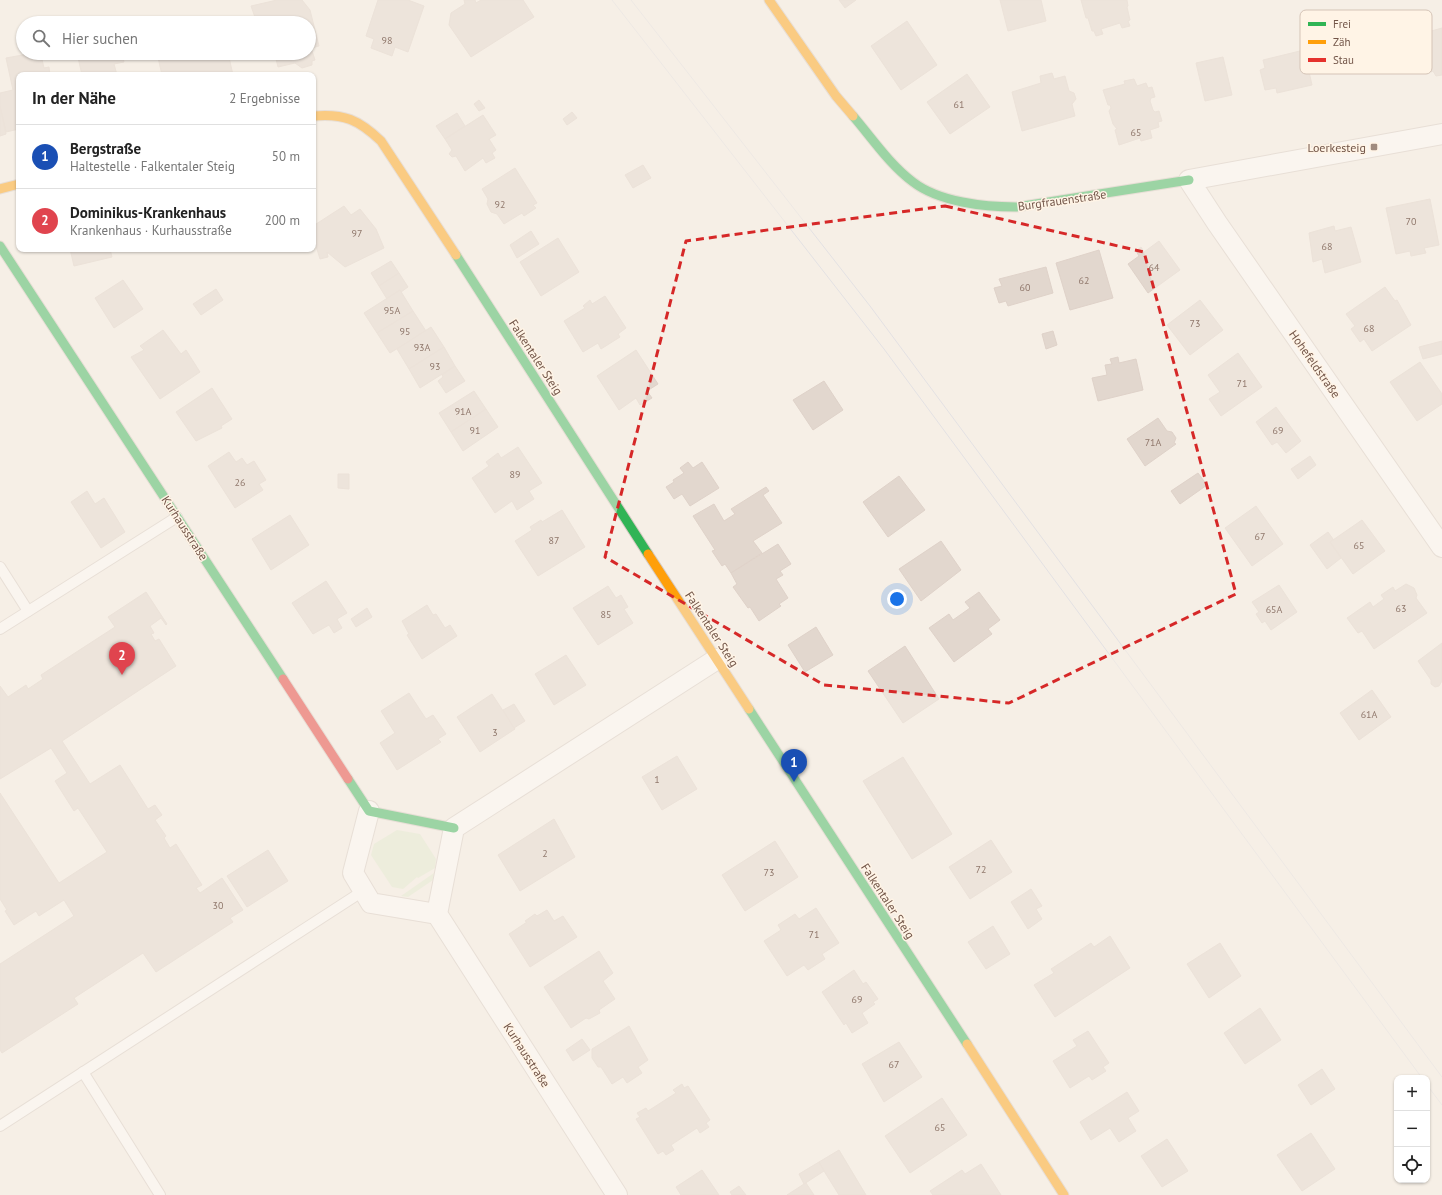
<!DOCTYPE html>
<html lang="de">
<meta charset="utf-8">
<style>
body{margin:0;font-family:"PT Sans",sans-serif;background:#f6f6f6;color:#222}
.controls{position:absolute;right:12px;bottom:12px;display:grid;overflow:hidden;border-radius:8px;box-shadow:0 1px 3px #0004}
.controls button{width:36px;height:36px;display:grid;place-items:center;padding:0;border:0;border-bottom:1px solid #e0e0e0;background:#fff;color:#222;font:20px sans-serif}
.you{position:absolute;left:897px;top:599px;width:14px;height:14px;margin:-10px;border:3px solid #fff;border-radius:50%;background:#1a73e8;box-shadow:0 0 0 6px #1a73e833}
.badge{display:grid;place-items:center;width:26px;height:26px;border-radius:50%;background:#db2777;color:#fff;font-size:13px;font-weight:700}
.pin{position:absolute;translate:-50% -33px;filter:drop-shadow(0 1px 2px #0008)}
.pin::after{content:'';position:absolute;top:21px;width:14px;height:12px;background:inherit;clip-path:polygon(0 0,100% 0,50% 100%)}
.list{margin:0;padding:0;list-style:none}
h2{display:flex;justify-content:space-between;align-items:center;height:52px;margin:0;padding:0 16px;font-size:17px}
h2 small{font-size:13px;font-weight:400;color:#767676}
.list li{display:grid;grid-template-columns:26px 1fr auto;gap:12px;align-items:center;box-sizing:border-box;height:64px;padding:0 16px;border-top:1px solid #e0e0e0}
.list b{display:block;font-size:15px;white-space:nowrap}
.list p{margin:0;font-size:13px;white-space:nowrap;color:#767676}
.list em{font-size:13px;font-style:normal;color:#767676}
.icon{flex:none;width:22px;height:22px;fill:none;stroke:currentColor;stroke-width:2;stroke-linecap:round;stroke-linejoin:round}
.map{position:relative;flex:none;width:1442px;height:1195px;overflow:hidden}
.search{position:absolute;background:#fff;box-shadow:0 1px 3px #0004;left:16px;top:16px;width:300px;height:44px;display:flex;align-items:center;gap:10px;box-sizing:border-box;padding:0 14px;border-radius:22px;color:#767676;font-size:15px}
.panel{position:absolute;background:#fff;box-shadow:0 1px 3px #0004;left:16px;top:72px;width:300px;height:180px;border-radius:8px}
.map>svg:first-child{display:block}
.green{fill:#e2ecd1}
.building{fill:#e2d7ce;stroke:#dfd2c9}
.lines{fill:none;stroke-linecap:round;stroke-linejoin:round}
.lane-casing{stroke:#d7ccc4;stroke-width:12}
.street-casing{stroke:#d7ccc4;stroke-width:22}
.fast-casing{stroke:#d6cbc3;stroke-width:11}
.slow-casing{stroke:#d6cbc3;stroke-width:11}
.jam-casing{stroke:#d6cbc3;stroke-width:11}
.lane{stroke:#fefdfb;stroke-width:10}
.street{stroke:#fefdfb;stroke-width:20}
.fast{stroke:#30b455;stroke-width:9}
.slow{stroke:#ff9f0a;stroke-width:9}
.jam{stroke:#e5322d;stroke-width:9}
.tram{stroke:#e3e1e3;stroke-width:1}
.marked{fill:none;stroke:#d62828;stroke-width:3;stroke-dasharray:8 5;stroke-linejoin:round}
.poi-dot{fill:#a08b7f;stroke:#fff4e6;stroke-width:1.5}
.labels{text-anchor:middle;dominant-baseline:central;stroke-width:3;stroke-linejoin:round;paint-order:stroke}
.number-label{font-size:10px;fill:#90786c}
.poi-label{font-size:12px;fill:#725548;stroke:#fff4e6;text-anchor:end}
.street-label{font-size:12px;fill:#725548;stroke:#fff4e6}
.key{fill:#fff4e6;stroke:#d5c4b7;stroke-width:1}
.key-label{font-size:11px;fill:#725548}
</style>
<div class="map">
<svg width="1442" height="1195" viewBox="0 0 1442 1195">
<rect width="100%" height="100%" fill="#f6efe6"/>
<g class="green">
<polygon points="397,830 420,834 436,859 435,868 418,878 417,877 403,889 392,887 371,855 374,844"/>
<polygon points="434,873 433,880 408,897 401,896"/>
</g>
<g class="building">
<polygon points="277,0 302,0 310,10 319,46 311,48 315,60 312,61 312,65 302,68 295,63 278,67 275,55 265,57 264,53 309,53 309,23 257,23 251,6"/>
<polygon points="378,0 408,0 424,6 408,52 395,47 392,56 371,48 374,39 366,36"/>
<polygon points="464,0 475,0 476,3 481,0 523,0 534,17 471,57 449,25 451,13 465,4"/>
<polygon points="839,0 856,0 845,8"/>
<polygon points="1000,0 1041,0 1046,21 1008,31"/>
<polygon points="1081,0 1127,0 1128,6 1127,7 1130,20 1128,21 1130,26 1122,28 1120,23 1101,29 1103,34 1096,36 1094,31 1092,31 1088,18 1086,18"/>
<polygon points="116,20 117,23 102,23"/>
<polygon points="907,21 937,65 901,90 871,46"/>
<polygon points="1442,28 1442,75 1436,76 1433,71 1431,72 1427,57 1410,62 1403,39"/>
<polygon points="1304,50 1312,85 1277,93 1276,88 1265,90 1260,70 1265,68 1263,60"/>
<polygon points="77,53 122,53 124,62 114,64 117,75 82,75"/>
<polygon points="157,53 228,53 233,75 162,75"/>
<polygon points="28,54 29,57 41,55 44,68 49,67 50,75 19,75 19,129 6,132 0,106 0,93 13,90 6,58"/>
<polygon points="1223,57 1232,95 1205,101 1196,63"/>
<polygon points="1052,73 1054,79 1065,76 1069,91 1074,93 1076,99 1072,104 1075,116 1022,131 1012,92 1041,83 1040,76"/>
<polygon points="967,74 990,107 950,134 927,102"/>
<polygon points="1134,79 1137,86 1146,83 1148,88 1152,87 1155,97 1151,98 1150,101 1153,110 1155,112 1159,111 1162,121 1158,122 1159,127 1150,130 1152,138 1141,141 1140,138 1119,145 1115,130 1117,129 1113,124 1109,111 1111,108 1110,105 1108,105 1103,90 1125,84 1124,81"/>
<polygon points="479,100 485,108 479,111 474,104"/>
<polygon points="0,106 6,134 0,136"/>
<polygon points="572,112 577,118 567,125 563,119"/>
<polygon points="457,113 465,126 445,139 436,126"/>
<polygon points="483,115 496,135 489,139 496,150 492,153 495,158 486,163 483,158 465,171 456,156 452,157 449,154 452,150 445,139"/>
<polygon points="643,165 651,178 633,188 625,175"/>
<polygon points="515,168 537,203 533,205 536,208 524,216 522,213 504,224 497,214 491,212 487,204 488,199 482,189"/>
<polygon points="1430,199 1439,245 1424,248 1426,253 1411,256 1410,251 1396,254 1386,208"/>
<polygon points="344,206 351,215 360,209 376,229 384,248 345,267 327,252 328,257 320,259 313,236 313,226"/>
<polygon points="1334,226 1335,231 1351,227 1361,262 1325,273 1322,259 1313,262 1309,233"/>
<polygon points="531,231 539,244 517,258 510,245"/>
<polygon points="558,238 579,272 541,296 520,262"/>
<polygon points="1159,241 1180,270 1148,293 1128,264 1139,256 1136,251 1141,247 1144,252"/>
<polygon points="70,249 110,249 112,257 74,266"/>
<polygon points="1099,250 1113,298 1070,310 1056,263"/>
<polygon points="391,261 399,273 379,286 371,273"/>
<polygon points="1046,267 1053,293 1008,306 1006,301 999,303 994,288 1002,286 999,279"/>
<polygon points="399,273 408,287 401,292 400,290 387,299 379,286"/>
<polygon points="123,280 143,309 114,328 95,298"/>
<polygon points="1385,287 1395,301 1397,300 1411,325 1372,351 1364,339 1360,342 1351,329 1355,326 1346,314"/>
<polygon points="216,289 223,300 201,315 193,304"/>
<polygon points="400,290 413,311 377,333 364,313"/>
<polygon points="605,296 626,328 618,334 620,337 601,349 598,343 583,352 564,321 585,308 583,306 590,300 592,304"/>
<polygon points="1200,300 1223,330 1190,355 1167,325"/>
<polygon points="413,311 426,331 390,353 377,333"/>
<polygon points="431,327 444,347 409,369 397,349"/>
<polygon points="163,330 181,354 186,350 200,372 160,399 131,357 144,350 140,346"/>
<polygon points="1053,331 1057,345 1046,349 1042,334"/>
<polygon points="1442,341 1442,354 1423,359 1419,347"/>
<polygon points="444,347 455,366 420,388 409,369"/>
<polygon points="636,350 658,384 647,391 652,398 640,405 636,398 619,410 597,376"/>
<polygon points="1238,353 1262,387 1221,416 1209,399 1220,392 1208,375"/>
<polygon points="1118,357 1119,363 1136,359 1143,390 1098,401 1092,378 1107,375 1105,365 1112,364 1110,359"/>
<polygon points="1420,362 1442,394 1442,404 1417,421 1390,382"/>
<polygon points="455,366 465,381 446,393 438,381 443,377 442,375"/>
<polygon points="824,381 843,410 813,430 793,400"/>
<polygon points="212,388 232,419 221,426 222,428 196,441 176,412"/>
<polygon points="474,391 486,409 451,432 439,413"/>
<polygon points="1276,407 1301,441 1286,453 1277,442 1272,445 1256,422"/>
<polygon points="486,409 498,427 463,451 451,432"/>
<polygon points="1158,418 1167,431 1172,432 1176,438 1174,443 1176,444 1145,466 1127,439"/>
<polygon points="518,447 542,483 529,491 534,499 517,510 512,501 495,513 472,478 489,466 486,462 498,453 501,458"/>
<polygon points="229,452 236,462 242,458 247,465 254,461 266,480 259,484 263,490 235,508 208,466"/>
<polygon points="1310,456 1316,465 1298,479 1291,469"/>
<polygon points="688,462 693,468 702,462 719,488 690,506 682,494 674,499 666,487 674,482 673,480 684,473 680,468"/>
<polygon points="1198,473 1207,485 1180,504 1171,491"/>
<polygon points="338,474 349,474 349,489 338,488"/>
<polygon points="899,476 925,510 888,537 863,502"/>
<polygon points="766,487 769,491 763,495 782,523 753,541 762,553 731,573 725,564 722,566 712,551 715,550 693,516 714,504 724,521 735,514 731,509"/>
<polygon points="87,491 95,504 104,498 125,532 101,548 71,502"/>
<polygon points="1256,506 1283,544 1252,566 1225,528"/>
<polygon points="562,510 585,547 538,576 515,541 532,530 530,527 541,520 542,522"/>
<polygon points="290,515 309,545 271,570 252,539"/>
<polygon points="1362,520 1385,551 1353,574 1330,542"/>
<polygon points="1328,532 1333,539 1330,542 1341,558 1327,569 1310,545"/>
<polygon points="941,541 961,570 921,601 899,569"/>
<polygon points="778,544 791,564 780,571 783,575 776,579 788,598 779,604 781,606 759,621 750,607 748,608 733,587 737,584 731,573"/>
<polygon points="326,581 347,613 337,619 342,628 334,633 329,625 313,634 292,603"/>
<polygon points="1406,584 1414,588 1417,595 1416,598 1427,613 1374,649 1362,631 1358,633 1347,618 1370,602 1373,607 1384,599 1381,595 1393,587 1395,591"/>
<polygon points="1279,585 1297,612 1271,630 1265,621 1262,623 1256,614 1259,612 1252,602"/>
<polygon points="608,586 616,598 621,595 628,607 624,609 633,623 598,645 573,608"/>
<polygon points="146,592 167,624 166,625 161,618 150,626 154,633 151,634 155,641 159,639 176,666 62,741 90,784 120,765 148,809 155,805 162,815 155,820 166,836 164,838 170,848 176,844 202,885 196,888 200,893 222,878 243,910 230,918 233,922 156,972 143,953 74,998 78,1004 2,1053 0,1050 0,964 74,916 64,900 39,916 36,911 14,925 5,911 7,910 0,899 0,793 59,883 107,852 78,808 74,811 55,781 67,773 51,748 0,779 0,686 8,697 26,685 28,689 43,679 41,675 115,627 108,617"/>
<polygon points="979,592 1000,620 988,629 992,634 954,662 929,628 949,614 953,620 970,608 965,602"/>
<polygon points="427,605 433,615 436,614 445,628 450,625 457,636 422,659 407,635 409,634 402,621"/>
<polygon points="367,608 372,617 356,627 351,619"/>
<polygon points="816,627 833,655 805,672 788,645"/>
<polygon points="1442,643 1442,681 1439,686 1435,687 1431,684 1431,680 1418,661"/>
<polygon points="905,646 939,699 903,723 868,671"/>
<polygon points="566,655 586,685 554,705 535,674"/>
<polygon points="1372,690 1391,717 1359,740 1340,713"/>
<polygon points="409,693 426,719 433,715 446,734 438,739 441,742 397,770 380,743 395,733 381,711"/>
<polygon points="492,694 515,729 480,752 457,717"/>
<polygon points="514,704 525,721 514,728 503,710"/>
<polygon points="677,756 697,789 662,810 642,777"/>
<polygon points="903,757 952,834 912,859 863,781"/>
<polygon points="554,819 575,857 520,891 498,855"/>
<polygon points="991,840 1012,872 970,899 949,867"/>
<polygon points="775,841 798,877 745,911 722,875"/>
<polygon points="268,850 288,881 247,907 227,876"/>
<polygon points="1031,889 1042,906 1036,909 1042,919 1028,929 1011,902"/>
<polygon points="816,908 839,943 822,954 825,959 808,970 804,965 787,976 764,941 781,930 778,925 795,914 799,919"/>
<polygon points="547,910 554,921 563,916 577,937 530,967 509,934 527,922 525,921 535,914 537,916"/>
<polygon points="993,926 1010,954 986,969 968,942"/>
<polygon points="1110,936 1130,968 1055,1017 1034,985 1054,973 1051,969 1091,943 1094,947"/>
<polygon points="1220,943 1241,976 1209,998 1187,964"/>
<polygon points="599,951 613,973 603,981 615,999 599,1010 600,1013 589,1019 586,1018 571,1028 544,987"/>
<polygon points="854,970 863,984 866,982 878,999 873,1002 875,1004 862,1013 868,1023 852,1033 846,1023 844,1025 822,992"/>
<polygon points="1260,1008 1281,1040 1245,1064 1224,1033"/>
<polygon points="629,1026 648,1060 638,1067 642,1073 627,1083 623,1077 612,1084 601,1067 598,1067 592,1058 592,1049"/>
<polygon points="1088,1031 1109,1063 1103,1067 1106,1071 1092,1080 1089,1076 1070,1088 1053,1061 1077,1046 1073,1040"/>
<polygon points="582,1039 590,1050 573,1061 566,1050"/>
<polygon points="899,1042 922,1077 884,1102 862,1064"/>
<polygon points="1322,1069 1335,1089 1311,1105 1298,1085"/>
<polygon points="682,1084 684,1088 688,1086 710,1120 706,1123 709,1127 700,1133 697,1128 671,1145 674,1150 666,1155 663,1151 658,1154 636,1119 640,1117 637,1113 646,1108 648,1111 676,1093 673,1090"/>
<polygon points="1127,1092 1139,1111 1128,1118 1136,1131 1119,1142 1110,1128 1091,1140 1080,1122"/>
<polygon points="942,1098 967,1135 910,1173 885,1136"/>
<polygon points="1311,1133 1335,1169 1302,1191 1277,1155"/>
<polygon points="1167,1139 1188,1171 1162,1187 1141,1156"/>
<polygon points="839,1150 866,1195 839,1195 824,1171 819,1162"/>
<polygon points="819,1162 824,1171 804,1184 799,1174"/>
<polygon points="981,1164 1001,1195 933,1195 930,1191 962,1170 965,1174"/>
<polygon points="702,1170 719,1195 681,1195 676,1187"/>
<polygon points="806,1183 814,1195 787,1195 804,1184"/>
<polygon points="739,1186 746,1195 732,1195 730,1192"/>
</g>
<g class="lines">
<g class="lane-casing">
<g id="lane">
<polyline points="0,567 28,611"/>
<polyline points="0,629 177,517"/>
<polyline points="83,1072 160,1195"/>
<polyline points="0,1126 363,891"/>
</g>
</g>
<g class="street-casing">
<g id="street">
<polyline points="1442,134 1189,180 1217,223 1442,547"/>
<polyline points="369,811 353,873 371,903 437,914"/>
<polyline points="617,1195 437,914 454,828 717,659"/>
</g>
</g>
<g class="fast-casing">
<g id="fast">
<path d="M 853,116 C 872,138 889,164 913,182 C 939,202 984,207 1016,207 L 1189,180"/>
<polyline points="0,246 283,679"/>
<polyline points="456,255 648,554"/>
<polyline points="749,709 967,1044"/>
<polyline points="348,779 369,811 454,828"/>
</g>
</g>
<g class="slow-casing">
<g id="slow">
<polyline points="769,0 836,96 853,116"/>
<path d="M 313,116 C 344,113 359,120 381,141 L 456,255"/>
<polyline points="0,189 19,184"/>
<polyline points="648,554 749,709"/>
<polyline points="967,1044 1064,1195"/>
</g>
</g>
<g class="jam-casing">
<polyline id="jam" points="283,679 348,779"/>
</g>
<use href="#lane" class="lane"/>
<use href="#street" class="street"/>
<use href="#fast" class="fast"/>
<use href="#slow" class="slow"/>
<use href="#jam" class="jam"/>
<g class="tram">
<polyline points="612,0 884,349 1422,1078"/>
<polyline points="631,0 870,306 1442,1077"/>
<polyline points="1427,1085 1442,1105"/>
</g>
</g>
<path d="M0 0H1442V1195H0ZM 945,206 L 1144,252 L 1236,594 L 1009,703 L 824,685 L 605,557 L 686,241 Z" fill="#f6efe6" fill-opacity=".55" fill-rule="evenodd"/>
<path class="marked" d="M 945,206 L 1144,252 L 1236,594 L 1009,703 L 824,685 L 605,557 L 686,241 Z"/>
<rect class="poi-dot" x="1370" y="143" width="8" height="8" rx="2"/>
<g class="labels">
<g class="number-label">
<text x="387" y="40">98</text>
<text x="959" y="104">61</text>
<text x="1136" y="132">65</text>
<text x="500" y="204">92</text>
<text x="1411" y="221">70</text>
<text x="357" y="233">97</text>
<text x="1327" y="246">68</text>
<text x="1154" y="267">64</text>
<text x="1084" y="280">62</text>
<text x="1025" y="287">60</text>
<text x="392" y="310">95A</text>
<text x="1195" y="323">73</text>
<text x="1369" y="328">68</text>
<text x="405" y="331">95</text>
<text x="422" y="347">93A</text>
<text x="435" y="366">93</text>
<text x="1242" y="383">71</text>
<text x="463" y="411">91A</text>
<text x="475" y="430">91</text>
<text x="1278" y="430">69</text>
<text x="1153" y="442">71A</text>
<text x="515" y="474">89</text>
<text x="240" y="482">26</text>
<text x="1260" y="536">67</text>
<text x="554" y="540">87</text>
<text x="1359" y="545">65</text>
<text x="1401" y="608">63</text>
<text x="1274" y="609">65A</text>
<text x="606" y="614">85</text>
<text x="1369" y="714">61A</text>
<text x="495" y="732">3</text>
<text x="657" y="779">1</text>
<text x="545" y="853">2</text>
<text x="981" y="869">72</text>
<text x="769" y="872">73</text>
<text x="218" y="905">30</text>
<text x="814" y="934">71</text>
<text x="857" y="999">69</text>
<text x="894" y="1064">67</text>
<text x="940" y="1127">65</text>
</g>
<g class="poi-label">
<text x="1366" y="147">Loerkesteig</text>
</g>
<g class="street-label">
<text transform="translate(1062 200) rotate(-8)">Burgfrauenstraße</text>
<text transform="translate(536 357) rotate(57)">Falkentaler Steig</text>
<text transform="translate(1315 364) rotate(55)">Hohefeldstraße</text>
<text transform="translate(185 528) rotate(57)">Kurhausstraße</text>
<text transform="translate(712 629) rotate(57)">Falkentaler Steig</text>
<text transform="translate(888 901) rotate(57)">Falkentaler Steig</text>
<text transform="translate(527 1055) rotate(57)">Kurhausstraße</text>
</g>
</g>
<rect x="1300" y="10" width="132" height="64" rx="6" class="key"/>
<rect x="1308" y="22" width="18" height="4" fill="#30b455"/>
<rect x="1308" y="40" width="18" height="4" fill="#ff9f0a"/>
<rect x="1308" y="58" width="18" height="4" fill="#e5322d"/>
<g class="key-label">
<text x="1333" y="28">Frei</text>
<text x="1333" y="46">Zäh</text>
<text x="1333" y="64">Stau</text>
</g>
</svg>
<div class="controls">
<button>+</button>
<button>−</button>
<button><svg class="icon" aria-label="locate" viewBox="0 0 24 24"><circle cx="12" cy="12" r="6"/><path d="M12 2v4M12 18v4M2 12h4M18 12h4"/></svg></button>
</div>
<div class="you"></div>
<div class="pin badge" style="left:794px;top:782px;background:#1a4fb4">1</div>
<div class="pin badge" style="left:122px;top:675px;background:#e0444e">2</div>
<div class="search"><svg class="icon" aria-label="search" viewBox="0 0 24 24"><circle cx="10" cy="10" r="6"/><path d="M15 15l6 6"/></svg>Hier suchen</div>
<section class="panel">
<h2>In der Nähe<small>2 Ergebnisse</small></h2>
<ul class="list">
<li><span class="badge" style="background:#1a4fb4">1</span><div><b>Bergstraße</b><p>Haltestelle · Falkentaler Steig</p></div><em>50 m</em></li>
<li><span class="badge" style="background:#e0444e">2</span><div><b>Dominikus-Krankenhaus</b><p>Krankenhaus · Kurhausstraße</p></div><em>200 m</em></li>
</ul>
</section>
</div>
